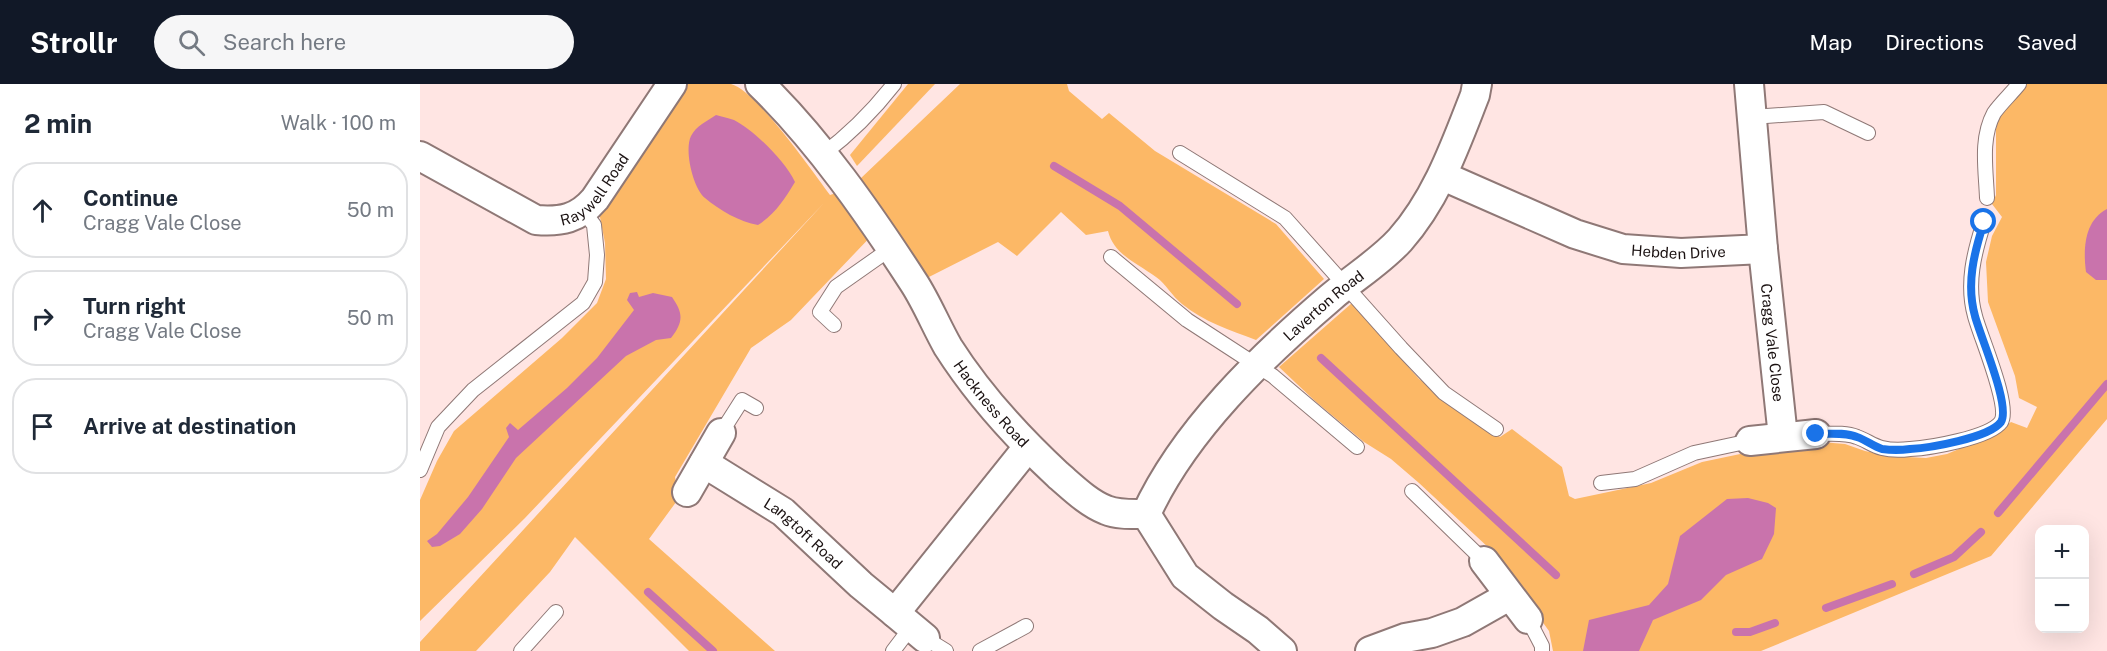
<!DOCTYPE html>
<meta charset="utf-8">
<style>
body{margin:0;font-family:"Public Sans",sans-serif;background:#f6f6f7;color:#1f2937}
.controls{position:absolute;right:18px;bottom:18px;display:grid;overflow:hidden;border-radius:12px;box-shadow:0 6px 24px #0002}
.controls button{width:54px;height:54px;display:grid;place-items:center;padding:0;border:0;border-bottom:2px solid #e0e1e3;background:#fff;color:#1f2937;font:30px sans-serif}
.stop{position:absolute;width:18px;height:18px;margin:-14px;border:4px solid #1a73e8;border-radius:50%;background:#fff}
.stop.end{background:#1a73e8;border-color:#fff;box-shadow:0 2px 6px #0008}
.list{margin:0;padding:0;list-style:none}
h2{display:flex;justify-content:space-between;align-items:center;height:78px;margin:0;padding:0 24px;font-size:26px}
h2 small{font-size:20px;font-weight:400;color:#747a83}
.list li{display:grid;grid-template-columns:39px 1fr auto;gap:18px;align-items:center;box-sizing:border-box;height:96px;margin:0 12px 12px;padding:0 12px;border:2px solid #e0e1e3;border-radius:24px}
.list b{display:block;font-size:22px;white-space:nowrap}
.list p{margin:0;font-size:20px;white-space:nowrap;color:#747a83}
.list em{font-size:20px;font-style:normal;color:#747a83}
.icon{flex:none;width:33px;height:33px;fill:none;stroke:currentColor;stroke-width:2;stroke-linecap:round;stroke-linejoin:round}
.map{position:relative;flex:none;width:1687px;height:567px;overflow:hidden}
header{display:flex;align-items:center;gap:36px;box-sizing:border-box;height:84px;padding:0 30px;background:#111827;color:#fff}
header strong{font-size:28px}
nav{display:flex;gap:33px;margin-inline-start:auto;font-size:21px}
.search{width:420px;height:54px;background:#f6f6f7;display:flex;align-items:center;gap:15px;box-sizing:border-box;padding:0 21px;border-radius:33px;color:#747a83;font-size:22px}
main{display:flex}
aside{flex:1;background:#fff}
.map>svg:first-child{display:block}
.green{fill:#fcb866}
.water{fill:#c973ac}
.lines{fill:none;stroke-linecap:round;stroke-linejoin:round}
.stream{stroke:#c973ac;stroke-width:8}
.service-casing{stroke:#8f7876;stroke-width:16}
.minor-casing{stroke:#8f7876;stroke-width:32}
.service{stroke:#fff;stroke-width:14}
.minor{stroke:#fff;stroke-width:28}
.route{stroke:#1a73e8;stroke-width:8}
.labels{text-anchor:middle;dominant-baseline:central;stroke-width:6;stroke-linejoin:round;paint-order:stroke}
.street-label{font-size:15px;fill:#1b1212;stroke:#fff}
</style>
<header>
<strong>Strollr</strong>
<div class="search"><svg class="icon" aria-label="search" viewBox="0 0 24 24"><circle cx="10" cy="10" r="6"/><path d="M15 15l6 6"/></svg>Search here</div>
<nav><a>Map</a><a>Directions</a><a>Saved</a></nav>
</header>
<main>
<aside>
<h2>2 min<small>Walk · 100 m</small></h2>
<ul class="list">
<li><svg class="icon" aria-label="ahead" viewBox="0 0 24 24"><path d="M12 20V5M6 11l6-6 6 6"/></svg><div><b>Continue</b><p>Cragg Vale Close</p></div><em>50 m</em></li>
<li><svg class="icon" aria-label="right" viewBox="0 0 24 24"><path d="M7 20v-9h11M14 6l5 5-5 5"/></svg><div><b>Turn right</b><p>Cragg Vale Close</p></div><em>50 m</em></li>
<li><svg class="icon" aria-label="arrive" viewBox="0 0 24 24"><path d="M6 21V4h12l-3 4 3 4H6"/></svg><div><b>Arrive at destination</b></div></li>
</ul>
</aside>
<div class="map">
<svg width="1687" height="567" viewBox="0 0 1687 567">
<rect width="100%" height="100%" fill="#ffe5e3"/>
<g class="green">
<path d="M 268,0 C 281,0 298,0 311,0 C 336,6 393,88 410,111 L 428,105 L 457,146 L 371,236 L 331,264 L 255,393 L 259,414 L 229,455 L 355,567 L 269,567 L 155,453 L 130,488 L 56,567 L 0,567 L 0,558 L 404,119 L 105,434 L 0,537 L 0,416 L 17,377 L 34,347 L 142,254 L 177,219 L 186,195 L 185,159 L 179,128 Z"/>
<polygon points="488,0 515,0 437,82 430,71"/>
<path d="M 540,0 L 647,0 L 649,7 L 682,35 L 689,29 L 735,67 L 856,140 L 904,195 L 836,256 C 810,246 784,238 762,220 C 752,212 746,200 736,193 C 717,179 694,171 688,147 L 666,151 L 641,128 L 597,172 L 578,158 L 507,194 L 440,95 Z"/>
<polygon points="1606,0 1687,0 1687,335 1571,472 1341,567 1133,567 1129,547 1070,465 999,399 971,375 944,358 895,317 859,283 932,219 999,295 1080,353 1092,345 1142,383 1149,412 1155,415 1231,399 1282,378 1325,369 1401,358 1425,360 1445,367 1469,372 1506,374 1527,370 1577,349 1591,338 1607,344 1617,323 1599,314 1595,292 1568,218 1566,178 1572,152 1582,133 1572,120 1576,111 1576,45 1579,32"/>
</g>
<g class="water">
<path d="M 296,31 C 302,33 309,34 314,36 C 335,47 365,77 375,98 C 364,116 356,129 338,141 C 320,138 299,126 285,114 C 273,104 264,66 271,52 C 276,42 287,37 296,31 Z"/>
<path d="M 1687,125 L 1687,196 L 1676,196 L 1666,188 C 1663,165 1664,137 1687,125 Z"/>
<path d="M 217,208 L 219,213 L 233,209 L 252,213 C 263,229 264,237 251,254 L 236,256 L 206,272 L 96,374 L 62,425 L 40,450 L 20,462 L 12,463 L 7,457 L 17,450 L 48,413 L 89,353 L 86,344 L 90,339 L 98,346 L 147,304 L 177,274 L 214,226 L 207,216 L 210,209 Z"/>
<polygon points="1328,414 1348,419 1356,424 1354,450 1342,475 1306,491 1281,516 1233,536 1219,567 1163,567 1169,536 1229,521 1248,500 1260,452 1307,415"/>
</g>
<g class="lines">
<g class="stream">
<polyline points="634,82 700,122 817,220"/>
<polyline points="901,274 1136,491"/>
<polyline points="1578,429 1687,300"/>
<polyline points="1494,490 1534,473 1561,448"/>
<polyline points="228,508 293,567"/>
<polyline points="1406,524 1472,500"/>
<polyline points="1316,548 1330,548 1355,539"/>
</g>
<g class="service-casing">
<g id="service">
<polyline points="1332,33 1404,28 1448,49"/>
<polyline points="760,69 865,134 981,264 1024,309 1076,345"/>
<path d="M 402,71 C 430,50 453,27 474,0"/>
<path d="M 1567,114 C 1566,86 1560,55 1574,29 C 1581,19 1591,10 1599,0"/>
<polyline points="691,173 767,236 853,292 937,363"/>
<polyline points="414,241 400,228 416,203 470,165"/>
<polyline points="301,349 322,316 336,324"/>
<path d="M 1396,350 C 1409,350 1425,348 1437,353 C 1446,356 1453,362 1462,364 C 1470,366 1482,366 1490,365 C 1509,364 1569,354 1581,338 C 1591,322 1560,252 1555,232 C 1546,200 1554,169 1564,138"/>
<polyline points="0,386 18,343 53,306 163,219 175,198 177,171 174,141 164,128"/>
<polyline points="1181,399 1215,395 1274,369 1330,357"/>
<polyline points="992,407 1064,477"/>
<polyline points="1108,535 1122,562 1122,567"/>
<polyline points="505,554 526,567"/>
<polyline points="101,567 136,528"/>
<polyline points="473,567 492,542"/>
<polyline points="560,567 606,542"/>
</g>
</g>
<g class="minor-casing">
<g id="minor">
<path id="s1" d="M 340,0 C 398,56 450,131 494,199 C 507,219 516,242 528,263 C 558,310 597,353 638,391 C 652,403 668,419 686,426 C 698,431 713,430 726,430 L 765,492 L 803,522 L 838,546 L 862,567"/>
<path id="s2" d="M 0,72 L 116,136 C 141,138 158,135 175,115 L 252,0"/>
<path id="s3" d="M 1023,92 L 1155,150 L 1203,165 L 1261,169 L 1343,165 L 1329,0"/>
<path id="s4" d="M 1343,165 L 1363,353"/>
<polyline points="1330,357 1396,350"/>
<path id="s5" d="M 284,379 L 363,428 L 441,501 L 475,529 L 608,363"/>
<polyline points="267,408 301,349"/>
<path id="s6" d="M 726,430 C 764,347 841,273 910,214 C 933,194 960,178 980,156 C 1017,114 1035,62 1055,11 L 1057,0"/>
<polyline points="1064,477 1108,535"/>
<polyline points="475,529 505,554"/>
<polyline points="950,567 985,554 1012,549 1043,538 1089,512"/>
</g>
</g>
<use href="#service" class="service"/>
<use href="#minor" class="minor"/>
</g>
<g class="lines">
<path class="route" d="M 1396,350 C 1409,350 1425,348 1437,353 C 1446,356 1453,362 1462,365 C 1470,366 1482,366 1490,365 C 1509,364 1569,354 1581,338 C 1591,322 1560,252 1555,232 C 1546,200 1554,169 1564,138"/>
</g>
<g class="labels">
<g class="street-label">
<text stroke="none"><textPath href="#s2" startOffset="204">Raywell Road</textPath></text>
<text stroke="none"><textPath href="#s3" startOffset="250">Hebden Drive</textPath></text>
<text stroke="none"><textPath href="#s6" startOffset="276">Laverton Road</textPath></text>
<text stroke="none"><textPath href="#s4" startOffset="94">Cragg Vale Close</textPath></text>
<text stroke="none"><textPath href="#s1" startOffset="396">Hackness Road</textPath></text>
<text stroke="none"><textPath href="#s5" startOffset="122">Langtoft Road</textPath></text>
</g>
</g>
</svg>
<div class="controls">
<button>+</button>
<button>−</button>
</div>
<div class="stop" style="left:1564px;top:138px"></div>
<div class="stop end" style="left:1396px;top:350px"></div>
</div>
</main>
